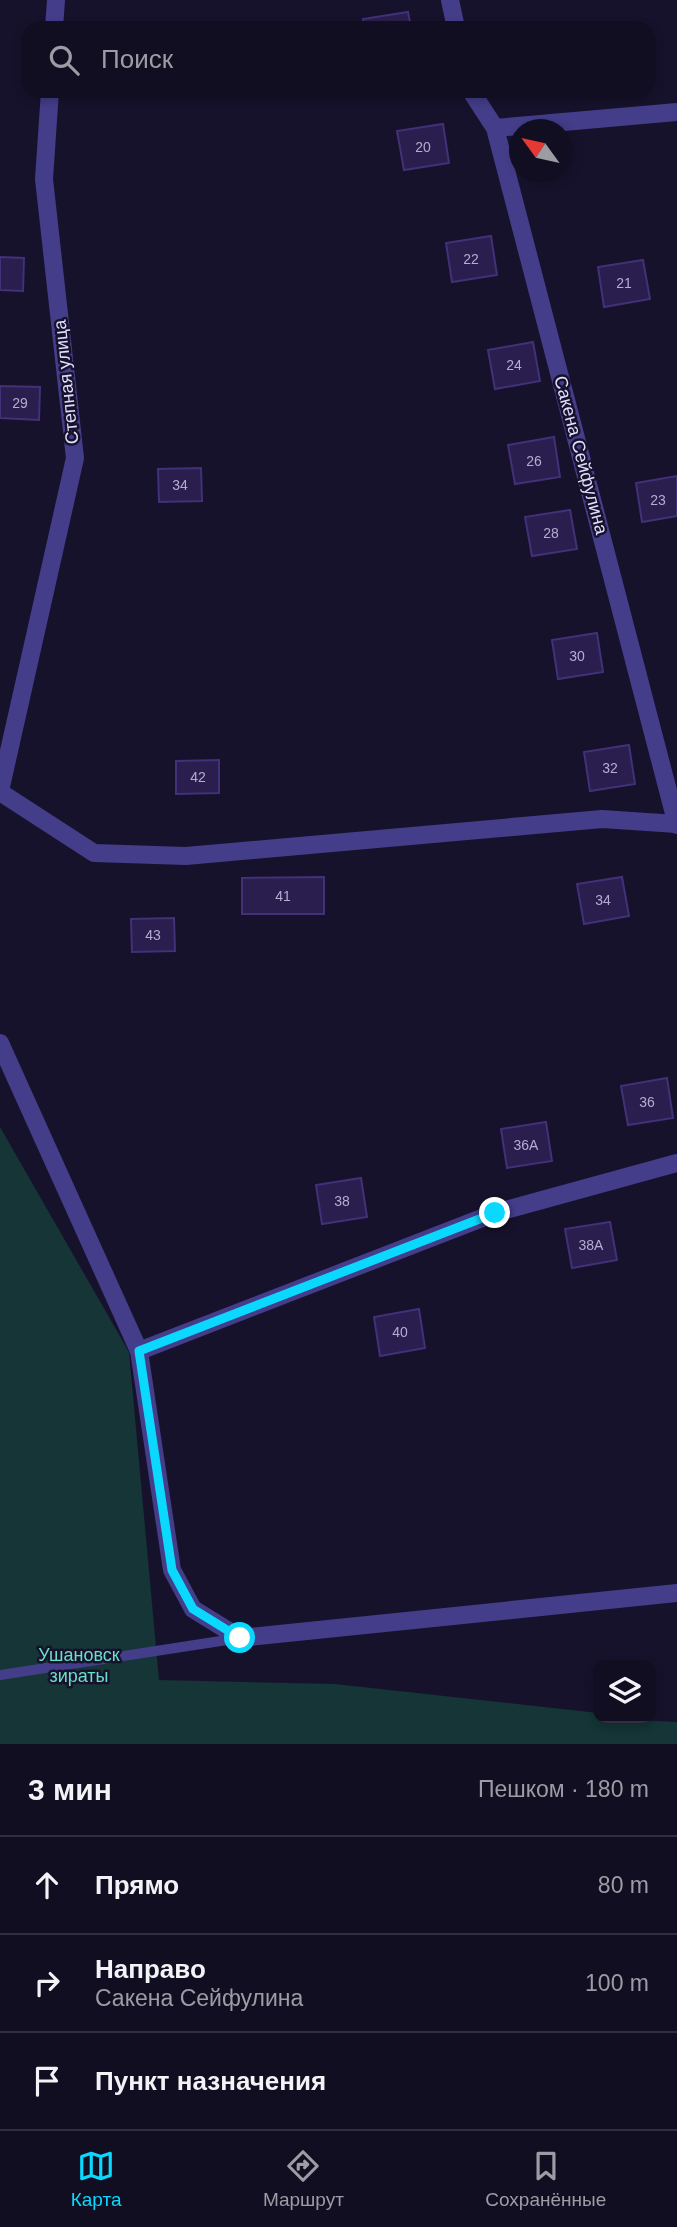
<!DOCTYPE html>
<html lang="ru">
<meta charset="utf-8">
<style>
body{margin:0;font-family:Arial,sans-serif;background:#1a172a;color:#f1f3f6}
.controls{position:absolute;right:21px;bottom:21px;display:grid;overflow:hidden;border-radius:14px;box-shadow:0 4px 10px #0003}
.controls button{width:63px;height:63px;display:grid;place-items:center;padding:0;border:0;border-bottom:2px solid #302e3f;background:#110e21;color:#f1f3f6;font:35px sans-serif}
.compass{position:absolute;left:509px;top:119px;width:63px;height:63px;border-radius:50%;background:#110e21;box-shadow:0 4px 10px #0003;rotate:303deg}
.stop{position:absolute;width:21px;height:21px;margin:-16px;border:5px solid #0ad9fd;border-radius:50%;background:#fff}
.stop.end{background:#0ad9fd;border-color:#fff;box-shadow:0 2px 7px #0008}
.list{margin:0;padding:0;list-style:none}
h2{display:flex;justify-content:space-between;align-items:center;height:91px;margin:0;padding:0 28px;font-size:30px}
h2 small{font-size:23px;font-weight:400;color:#9c9ca5}
.list li{display:grid;grid-template-columns:46px 1fr auto;gap:21px;align-items:center;box-sizing:border-box;height:98px;padding:0 28px;border-top:2px solid #302e3f}
.list b{display:block;font-size:26px;white-space:nowrap}
.list p{margin:0;font-size:23px;white-space:nowrap;color:#9c9ca5}
.list em{font-size:23px;font-style:normal;color:#9c9ca5}
.icon{flex:none;width:38px;height:38px;fill:none;stroke:currentColor;stroke-width:2;stroke-linecap:round;stroke-linejoin:round}
.map{position:relative;flex:none;width:677px;height:1744px;overflow:hidden}
.search{position:absolute;background:#110e21;box-shadow:0 4px 10px #0003;left:21px;right:21px;top:21px;height:77px;display:flex;align-items:center;gap:18px;box-sizing:border-box;padding:0 24px;border-radius:21px;color:#9c9ca5;font-size:26px}
.sheet{height:385px;background:#110e21}
nav{display:flex;justify-content:space-around;align-items:center;box-sizing:border-box;height:98px;border-top:2px solid #302e3f;background:#110e21;font-size:19px;color:#9c9ca5}
nav a{display:grid;justify-items:center;gap:4px}
nav .on{color:#0ad9fd}
.map>svg:first-child{display:block}
.green{fill:#153536}
.building{fill:#291e4d;stroke:#423078;stroke-width:2}
.lines{fill:none;stroke-linecap:round;stroke-linejoin:round}
.service{stroke:#443d8a;stroke-width:10}
.minor{stroke:#443d8a;stroke-width:18}
.route{stroke:#0ad9fd;stroke-width:9}
.labels{text-anchor:middle;dominant-baseline:central;stroke-width:5;stroke-linejoin:round;paint-order:stroke}
.number-label{font-size:14px;fill:#b4add2}
.street-label{font-size:18px;fill:#e2ddff;stroke:#17122c}
.park-label{font-size:18px;fill:#67e0c8;stroke:#17122c}
</style>
<div class="map">
<svg width="677" height="1744" viewBox="0 0 677 1744">
<rect width="100%" height="100%" fill="#17122c"/>
<polygon class="green" points="0,1127 129,1352 159,1680 335,1684 598,1713 598,1718 677,1722 677,1744 0,1744"/>
<g class="building">
<polygon points="408,12 411,28 364,28 363,19"/>
<polygon points="443,124 449,163 404,170 397,131"/>
<polygon points="491,236 497,275 452,282 446,243"/>
<polygon points="0,257 24,258 23,291 0,290"/>
<polygon points="643,260 650,299 604,307 598,267"/>
<polygon points="533,342 540,381 495,389 488,350"/>
<polygon points="0,386 40,387 39,420 0,418"/>
<polygon points="554,437 560,477 515,484 508,445"/>
<polygon points="201,468 202,501 159,502 158,469"/>
<polygon points="677,476 677,516 642,522 636,483"/>
<polygon points="570,510 577,549 532,556 525,517"/>
<polygon points="597,633 603,672 558,679 552,640"/>
<polygon points="629,745 635,784 590,791 584,752"/>
<polygon points="219,760 219,793 176,794 176,761"/>
<polygon points="324,877 324,914 242,914 242,878"/>
<polygon points="622,877 629,916 584,924 577,884"/>
<polygon points="174,918 175,951 132,952 131,919"/>
<polygon points="667,1078 673,1118 628,1125 621,1086"/>
<polygon points="546,1122 552,1161 507,1168 501,1129"/>
<polygon points="361,1178 367,1217 322,1224 316,1185"/>
<polygon points="610,1222 617,1260 572,1268 565,1229"/>
<polygon points="419,1309 425,1348 380,1356 374,1317"/>
</g>
<g class="lines">
<polyline class="service" points="0,1675 240,1638"/>
<g class="minor">
<polyline points="450,0 456,28"/>
<polyline points="54,28 56,0"/>
<polyline points="471,91 495,128 677,825"/>
<polyline points="495,128 677,112"/>
<polyline points="0,791 75,458 44,179 50,91"/>
<polyline points="0,792 94,853 186,856 602,819 677,824"/>
<polyline points="0,1043 139,1351 172,1570 193,1609 240,1638 677,1593"/>
<polyline points="139,1351 495,1213 677,1163"/>
</g>
</g>
<g class="lines">
<polyline class="route" points="240,1638 193,1609 172,1570 139,1351 495,1213"/>
</g>
<g class="labels">
<g class="number-label">
<text x="423" y="147">20</text>
<text x="471" y="259">22</text>
<text x="624" y="283">21</text>
<text x="514" y="365">24</text>
<text x="20" y="403">29</text>
<text x="534" y="461">26</text>
<text x="180" y="485">34</text>
<text x="658" y="500">23</text>
<text x="551" y="533">28</text>
<text x="577" y="656">30</text>
<text x="610" y="768">32</text>
<text x="198" y="777">42</text>
<text x="283" y="896">41</text>
<text x="603" y="900">34</text>
<text x="153" y="935">43</text>
<text x="647" y="1102">36</text>
<text x="526" y="1145">36А</text>
<text x="342" y="1201">38</text>
<text x="591" y="1245">38А</text>
<text x="400" y="1332">40</text>
</g>
<g class="street-label">
<text transform="translate(66 382) rotate(-96)">Степная улица</text>
<text transform="translate(581 455) rotate(75)">Сакена Сейфулина</text>
</g>
<g class="park-label">
<text x="79" y="1655">Ушановск<tspan x="79" dy="21">зираты</tspan></text>
</g>
</g>
</svg>
<div class="controls">
<button><svg class="icon" aria-label="layers" viewBox="0 0 24 24"><path d="M12 4l9 5-9 5-9-5zM3 14l9 5 9-5"/></svg></button>
</div>
<svg class="compass" viewBox="-18 -18 36 36"><path d="M0-13l5 13h-10z" fill="#e53935"/><path d="M0 13l5-13h-10z" fill="#9c9ca5"/></svg>
<div class="stop" style="left:240px;top:1638px"></div>
<div class="stop end" style="left:495px;top:1213px"></div>
<div class="search"><svg class="icon" aria-label="search" viewBox="0 0 24 24"><circle cx="10" cy="10" r="6"/><path d="M15 15l6 6"/></svg>Поиск</div>
</div>
<section class="sheet">
<h2>3 мин<small>Пешком · 180 m</small></h2>
<ul class="list">
<li><svg class="icon" aria-label="ahead" viewBox="0 0 24 24"><path d="M12 20V5M6 11l6-6 6 6"/></svg><div><b>Прямо</b></div><em>80 m</em></li>
<li><svg class="icon" aria-label="right" viewBox="0 0 24 24"><path d="M7 20v-9h11M14 6l5 5-5 5"/></svg><div><b>Направо</b><p>Сакена Сейфулина</p></div><em>100 m</em></li>
<li><svg class="icon" aria-label="arrive" viewBox="0 0 24 24"><path d="M6 21V4h12l-3 4 3 4H6"/></svg><div><b>Пункт назначения</b></div></li>
</ul>
</section>
<nav>
<a class="on"><svg class="icon" aria-label="map" viewBox="0 0 24 24"><path d="M3 6l6-2 6 2 6-2v14l-6 2-6-2-6 2zM9 4v14M15 6v14"/></svg>Карта</a>
<a><svg class="icon" aria-label="directions" viewBox="0 0 24 24"><path d="M12 3l9 9-9 9-9-9zM9 14v-3h6M13 9l2 2-2 2"/></svg>Маршрут</a>
<a><svg class="icon" aria-label="saved" viewBox="0 0 24 24"><path d="M7 4h10v16l-5-4-5 4z"/></svg>Сохранённые</a>
</nav>
